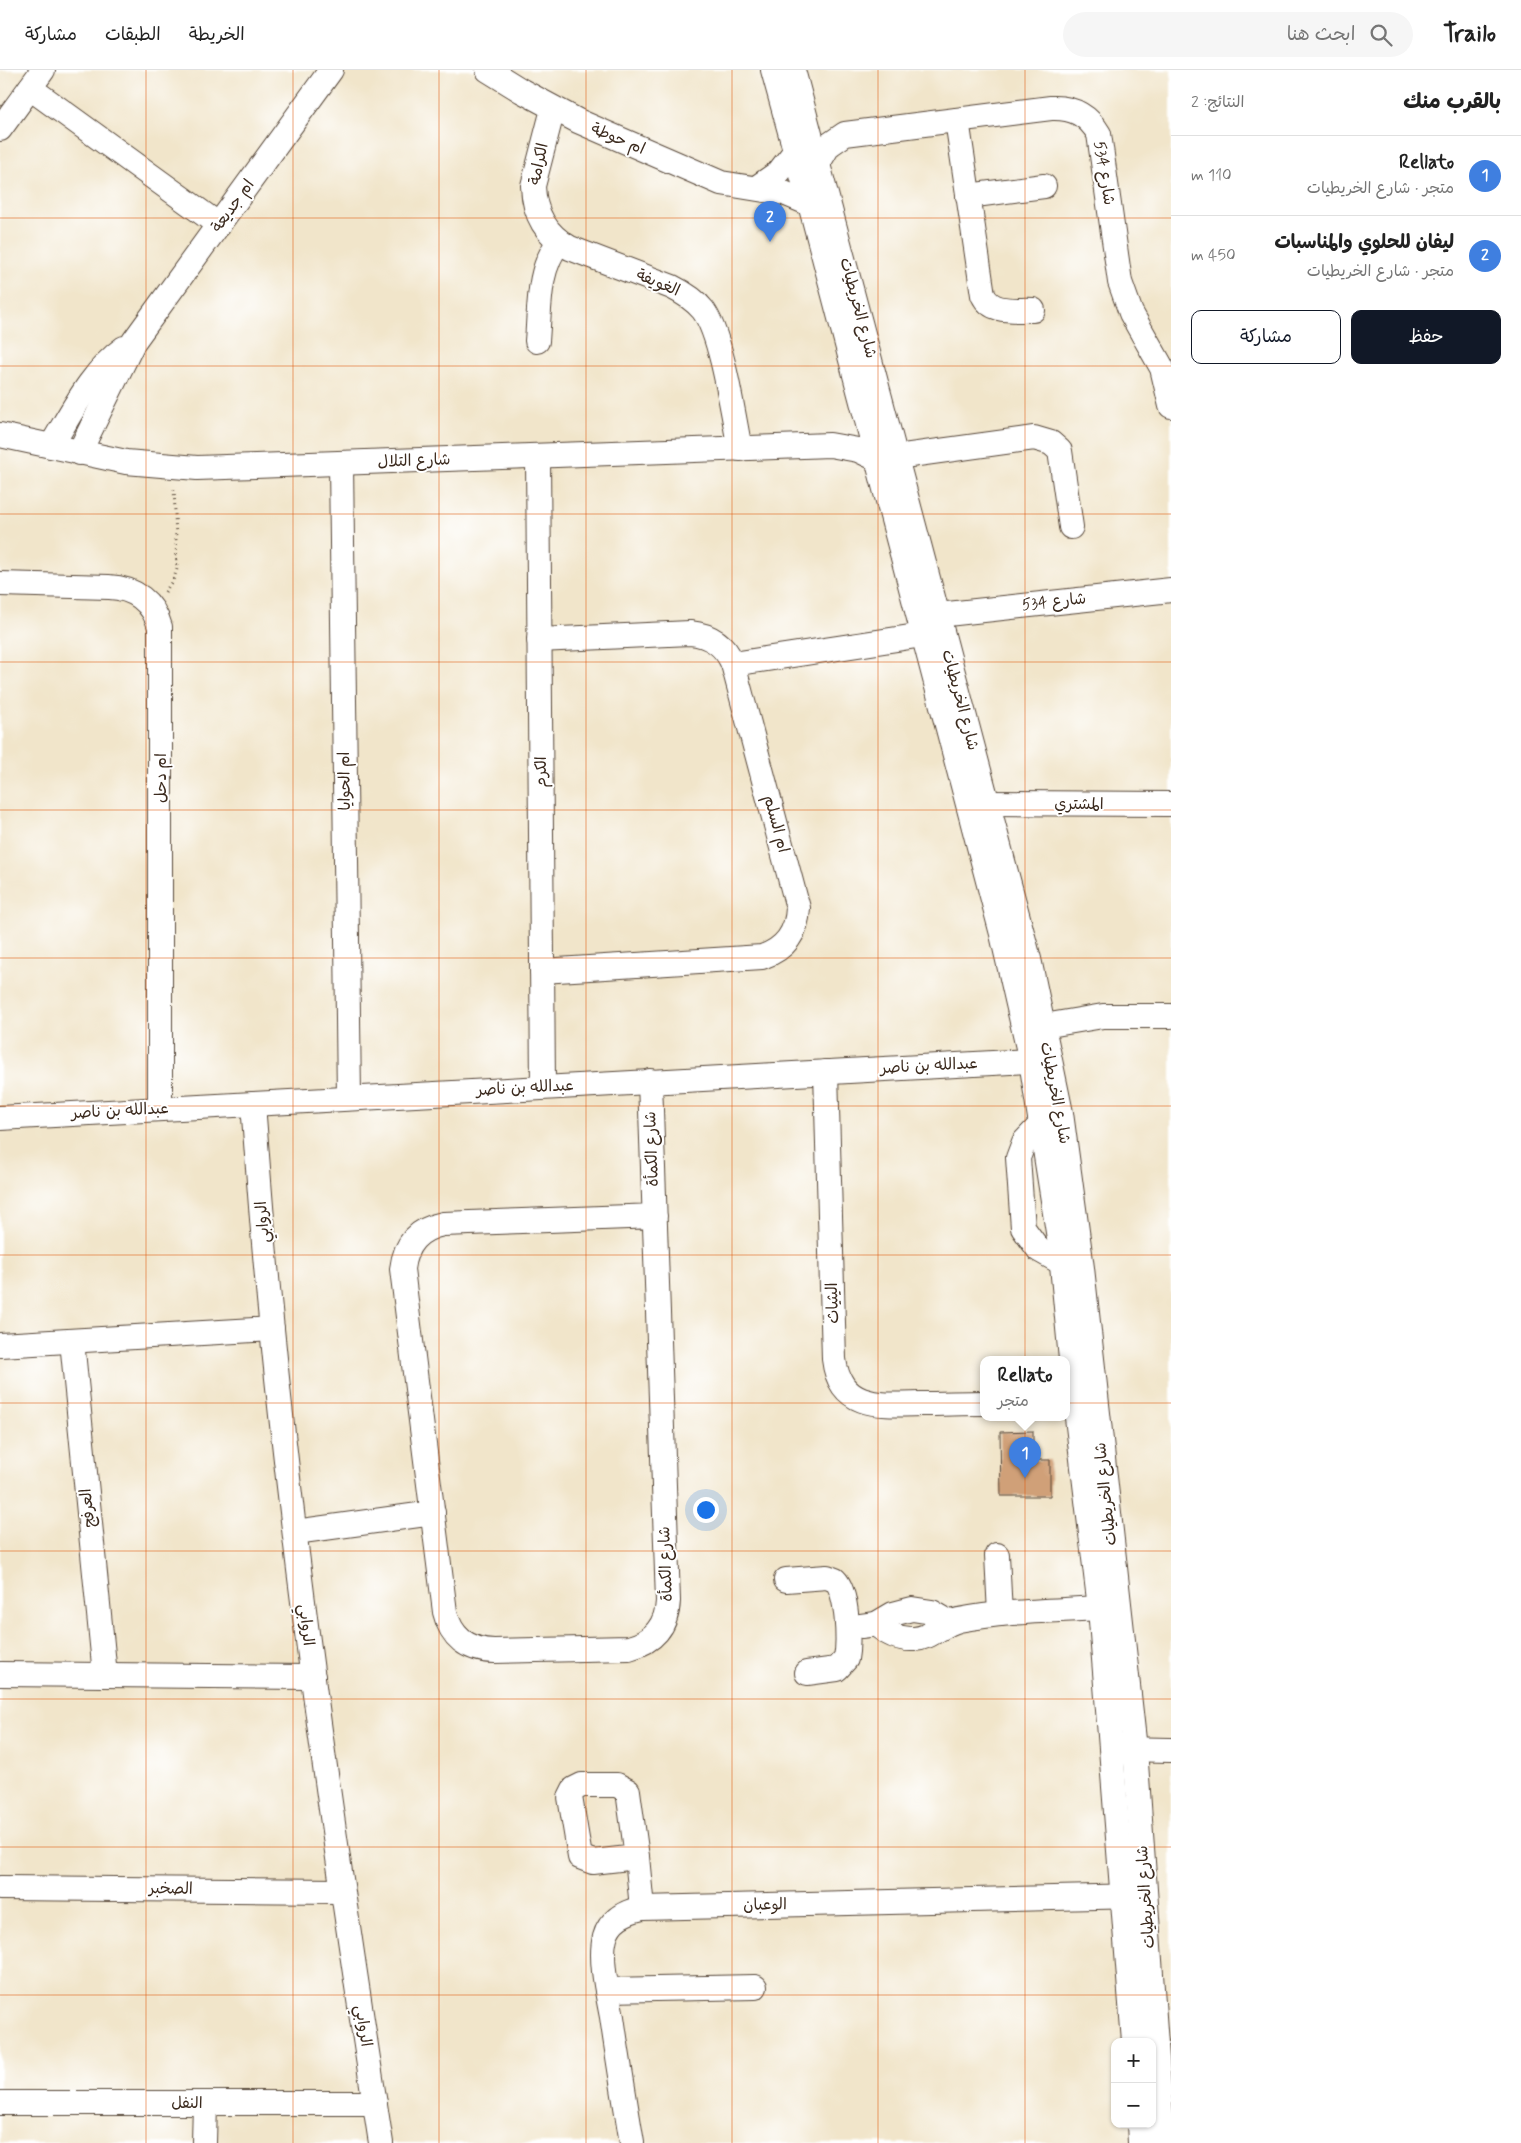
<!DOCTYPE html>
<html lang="ar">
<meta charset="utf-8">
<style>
body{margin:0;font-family:Mynerve,"Playpen Sans Arabic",sans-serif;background:#f6f6f6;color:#222;direction:rtl}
.controls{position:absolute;right:15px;bottom:15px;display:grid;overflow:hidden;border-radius:10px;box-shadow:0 1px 4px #0004}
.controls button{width:45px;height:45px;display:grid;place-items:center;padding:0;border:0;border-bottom:1px solid #e0e0e0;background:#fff;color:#222;font:25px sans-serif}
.you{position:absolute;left:705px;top:1439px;width:18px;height:18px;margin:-12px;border:4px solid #fff;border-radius:50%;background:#1a73e8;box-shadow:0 0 0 8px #1a73e833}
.badge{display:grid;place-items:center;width:32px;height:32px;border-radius:50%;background:#111827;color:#fff;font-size:16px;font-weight:700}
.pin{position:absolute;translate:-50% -41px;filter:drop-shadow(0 1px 2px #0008)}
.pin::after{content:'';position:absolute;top:26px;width:18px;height:15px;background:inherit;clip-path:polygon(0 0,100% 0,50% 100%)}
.popup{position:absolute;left:980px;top:1286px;width:90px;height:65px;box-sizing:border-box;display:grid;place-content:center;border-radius:10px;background:#fff;filter:drop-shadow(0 1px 4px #0005);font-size:16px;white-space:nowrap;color:#767676}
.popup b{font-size:19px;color:#222}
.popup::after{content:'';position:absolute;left:50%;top:100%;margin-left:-10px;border:10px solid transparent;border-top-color:#fff}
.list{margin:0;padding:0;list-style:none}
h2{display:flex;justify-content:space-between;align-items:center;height:65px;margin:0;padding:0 20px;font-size:21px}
h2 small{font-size:16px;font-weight:400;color:#767676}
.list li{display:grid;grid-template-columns:32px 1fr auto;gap:15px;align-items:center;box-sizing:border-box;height:80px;padding:0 20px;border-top:1px solid #e0e0e0}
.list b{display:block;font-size:19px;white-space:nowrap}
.list p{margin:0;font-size:16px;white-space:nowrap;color:#767676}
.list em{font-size:16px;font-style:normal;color:#767676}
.actions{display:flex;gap:10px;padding:15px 20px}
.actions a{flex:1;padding:11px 0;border:1px solid #111827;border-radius:10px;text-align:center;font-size:18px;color:#111827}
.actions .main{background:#111827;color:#fff}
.icon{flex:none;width:28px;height:28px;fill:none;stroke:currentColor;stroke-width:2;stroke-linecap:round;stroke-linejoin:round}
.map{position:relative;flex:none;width:1171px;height:2073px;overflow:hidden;direction:ltr}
header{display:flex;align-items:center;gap:30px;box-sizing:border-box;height:70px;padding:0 25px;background:#fff;border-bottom:1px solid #e0e0e0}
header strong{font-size:24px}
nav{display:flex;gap:28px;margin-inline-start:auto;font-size:18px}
.search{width:350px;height:45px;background:#f6f6f6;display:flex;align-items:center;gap:12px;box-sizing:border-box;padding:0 18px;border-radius:28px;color:#767676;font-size:19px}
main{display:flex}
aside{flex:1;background:#fff}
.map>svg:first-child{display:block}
.building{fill:#d0a078}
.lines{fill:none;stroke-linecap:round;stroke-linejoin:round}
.minor-casing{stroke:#564638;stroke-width:26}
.path{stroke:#564638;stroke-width:3;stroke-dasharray:1 4;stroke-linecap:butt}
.minor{stroke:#fff;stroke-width:24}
.grid{fill:none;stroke:#df570d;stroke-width:1;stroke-opacity:0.55}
.labels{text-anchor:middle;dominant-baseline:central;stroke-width:4;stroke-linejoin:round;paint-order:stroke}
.street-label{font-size:16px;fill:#3b2a1e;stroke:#fff}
</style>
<header>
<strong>Trailo</strong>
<div class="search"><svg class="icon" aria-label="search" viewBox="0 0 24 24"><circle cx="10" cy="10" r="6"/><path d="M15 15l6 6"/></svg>ابحث هنا</div>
<nav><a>الخريطة</a><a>الطبقات</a><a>مشاركة</a></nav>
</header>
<main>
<aside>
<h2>بالقرب منك<small>النتائج: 2</small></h2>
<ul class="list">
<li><span class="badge" style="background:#3f7fe0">1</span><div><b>Rellato</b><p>متجر · شارع الخريطيات</p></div><em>110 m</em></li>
<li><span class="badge" style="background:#3f7fe0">2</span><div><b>ليفان للحلوي والمناسبات</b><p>متجر · شارع الخريطيات</p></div><em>450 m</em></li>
</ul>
<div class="actions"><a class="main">حفظ</a><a>مشاركة</a></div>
</aside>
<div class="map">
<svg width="1171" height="2073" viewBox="0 0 1171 2073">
<rect width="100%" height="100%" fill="#fff"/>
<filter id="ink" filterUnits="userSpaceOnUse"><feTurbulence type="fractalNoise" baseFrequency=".02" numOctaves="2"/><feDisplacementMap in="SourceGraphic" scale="10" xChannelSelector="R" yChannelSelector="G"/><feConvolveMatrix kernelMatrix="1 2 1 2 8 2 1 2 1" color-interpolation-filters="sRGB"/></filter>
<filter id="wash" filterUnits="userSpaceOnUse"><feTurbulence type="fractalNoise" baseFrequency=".0096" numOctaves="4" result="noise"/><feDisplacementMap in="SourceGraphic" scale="20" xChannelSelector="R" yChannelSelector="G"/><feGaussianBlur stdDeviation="1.12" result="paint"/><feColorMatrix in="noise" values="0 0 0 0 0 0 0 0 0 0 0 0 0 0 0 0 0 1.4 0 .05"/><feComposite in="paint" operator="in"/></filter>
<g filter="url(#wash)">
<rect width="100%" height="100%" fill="#f1e5ca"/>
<g id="blocks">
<polygon class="building" points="1033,1361 1033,1390 1050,1390 1050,1426 1001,1426 1000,1362"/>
</g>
</g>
<g filter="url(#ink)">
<use href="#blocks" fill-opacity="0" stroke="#564638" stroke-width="1"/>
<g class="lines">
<g class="minor-casing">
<g id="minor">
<polyline points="488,0 522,21 578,51 721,113 784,123 810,134"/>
<polyline points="773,0 810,134 1002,864 1031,991 1060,1175 1075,1331 1100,1538 1134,1972"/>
<polyline points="793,0 1029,889 1061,1043 1082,1198 1135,1679 1163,2073"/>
<polyline points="30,18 219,155"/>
<path d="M 553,39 L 533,116 C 534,144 546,165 570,178 L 672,217 C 684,223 695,230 703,240 C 722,265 733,345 740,379"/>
<path d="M 957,50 L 983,225 C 992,244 1015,239 1033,240"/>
<polyline points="0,59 43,0"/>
<path d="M 819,92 L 829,75 L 845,64 L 1051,38 C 1073,37 1088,45 1099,64 L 1120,212 L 1131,243 L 1162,298 L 1171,336"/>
<polyline points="756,118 779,102 796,80"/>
<polyline points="968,126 1044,116"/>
<path d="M 537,271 C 540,237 537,200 559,172"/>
<polyline points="0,365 126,392 197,398 830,375 858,380 877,389"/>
<path d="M 51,376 C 72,342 91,302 124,278"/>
<polyline points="79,383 134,271 331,0"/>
<polyline points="538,386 543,1017"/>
<polyline points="896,387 1034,368 1051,373 1060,381 1071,457"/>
<polyline points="341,393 349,1028"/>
<path d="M 0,514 L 109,517 C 135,518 153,532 160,557 L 160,1039"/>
<polyline points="938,545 1171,520"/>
<path d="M 539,570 L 690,563 C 711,565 725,575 733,594 L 798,838 C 797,863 785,879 762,887 L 542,901"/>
<polyline points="733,594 923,565"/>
<polyline points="987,733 1171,734"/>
<polyline points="1026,959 1103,946 1171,946"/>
<path d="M 826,1002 L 834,1289 C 840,1340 882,1335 921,1334 C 942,1334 963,1333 984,1333"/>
<path d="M 650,1011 L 668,1531 C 667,1556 653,1572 629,1578 L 494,1581 C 467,1580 451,1567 445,1542 L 402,1199 C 405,1174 418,1159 443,1154 L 655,1146"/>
<path d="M 253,1034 C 259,1109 264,1184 272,1259 C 299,1532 339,1803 381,2073"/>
<polyline points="0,1048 1047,990"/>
<polyline points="1043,1052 1024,1072 1018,1088 1023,1158 1039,1180 1062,1193"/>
<polyline points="72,1271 105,1605"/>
<polyline points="0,1275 272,1259"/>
<polyline points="295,1462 433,1443"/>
<polyline points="997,1485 1000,1544"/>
<path d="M 786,1510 L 827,1507 L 835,1510 C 848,1522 849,1572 846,1589 L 837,1599 L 807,1603"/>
<path d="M 876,1554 C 887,1564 899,1570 914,1569 C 932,1568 942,1554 959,1550 C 1006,1541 1053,1541 1100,1538"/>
<polyline points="861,1556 876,1554 893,1544 912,1539 932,1542 949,1552"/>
<polyline points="0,1604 313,1607"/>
<polyline points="1120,1679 1171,1680"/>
<polygon points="582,1715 617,1715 628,1721 637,1787 593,1792 580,1787 570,1727 574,1719"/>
<polyline points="637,1787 642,1838"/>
<polyline points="0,1818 342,1821"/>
<polyline points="607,1920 755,1917"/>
<polyline points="0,2033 375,2033"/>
<polyline points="1139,2054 1140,2073"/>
<polyline points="204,2073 205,2033"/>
<path d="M 632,2073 C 625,2031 618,1989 612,1947 C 608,1925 599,1889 605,1867 C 610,1849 625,1842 642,1838 L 1139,1826"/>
</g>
</g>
<polyline class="path" points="165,522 174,508 177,499 174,416"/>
<use href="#minor" class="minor"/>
</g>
</g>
<path class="grid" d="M 146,0 L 146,2073M 293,0 L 293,2073M 439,0 L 439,2073M 586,0 L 586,2073M 732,0 L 732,2073M 878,0 L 878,2073M 1025,0 L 1025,2073M 0,148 L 1171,148M 0,296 L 1171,296M 0,444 L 1171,444M 0,592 L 1171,592M 0,740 L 1171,740M 0,888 L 1171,888M 0,1036 L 1171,1036M 0,1185 L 1171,1185M 0,1333 L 1171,1333M 0,1481 L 1171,1481M 0,1629 L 1171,1629M 0,1777 L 1171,1777M 0,1925 L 1171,1925"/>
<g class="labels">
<g class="street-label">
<text transform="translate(618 69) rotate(23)">ام حوطة</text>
<text transform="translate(539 94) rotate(-78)">الكرامة</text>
<text transform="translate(1104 103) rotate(81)">شارع 534</text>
<text transform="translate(233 136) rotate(-54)">ام جديعة</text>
<text transform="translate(658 213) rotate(23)">الغويفة</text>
<text transform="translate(858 238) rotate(75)">شارع الخريطيات</text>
<text transform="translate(414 391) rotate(-2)">شارع التلال</text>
<text transform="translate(1054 532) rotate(-6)">شارع 534</text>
<text transform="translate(960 630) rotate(75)">شارع الخريطيات</text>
<text transform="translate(541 702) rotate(-90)">الكرم</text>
<text transform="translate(161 708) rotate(-90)">ام دحل</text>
<text transform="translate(345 711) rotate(-91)">ام الحوايا</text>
<text x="1079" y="734">المشتري</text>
<text transform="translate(776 754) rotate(75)">ام السلم</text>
<text transform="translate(929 996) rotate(-3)">عبدالله بن ناصر</text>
<text transform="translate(525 1018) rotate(-3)">عبدالله بن ناصر</text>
<text transform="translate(1055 1023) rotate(79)">شارع الخريطيات</text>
<text transform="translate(120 1041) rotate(-3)">عبدالله بن ناصر</text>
<text transform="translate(652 1079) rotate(-92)">شارع الكمأة</text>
<text transform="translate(263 1152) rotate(-95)">الروابي</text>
<text transform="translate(833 1233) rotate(-92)">اليثياث</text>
<text transform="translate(1106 1424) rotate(-96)">شارع الخريطيات</text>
<text transform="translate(88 1438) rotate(-96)">العرفج</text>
<text transform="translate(666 1494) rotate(-92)">شارع الكمأة</text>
<text transform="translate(306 1555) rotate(83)">الروابي</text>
<text transform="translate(171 1819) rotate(1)">الصخبر</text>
<text transform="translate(1146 1827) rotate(-94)">شارع الخريطيات</text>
<text transform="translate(765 1835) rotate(-1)">الوعبان</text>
<text transform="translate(363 1956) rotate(81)">الروابي</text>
<text x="187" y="2033">النفل</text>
</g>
</g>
</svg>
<div class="controls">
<button>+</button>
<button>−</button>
</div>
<div class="you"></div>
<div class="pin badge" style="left:1025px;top:1408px;background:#3f7fe0">1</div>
<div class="popup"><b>Rellato</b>متجر</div>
<div class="pin badge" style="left:770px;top:172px;background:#3f7fe0">2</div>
</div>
</main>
